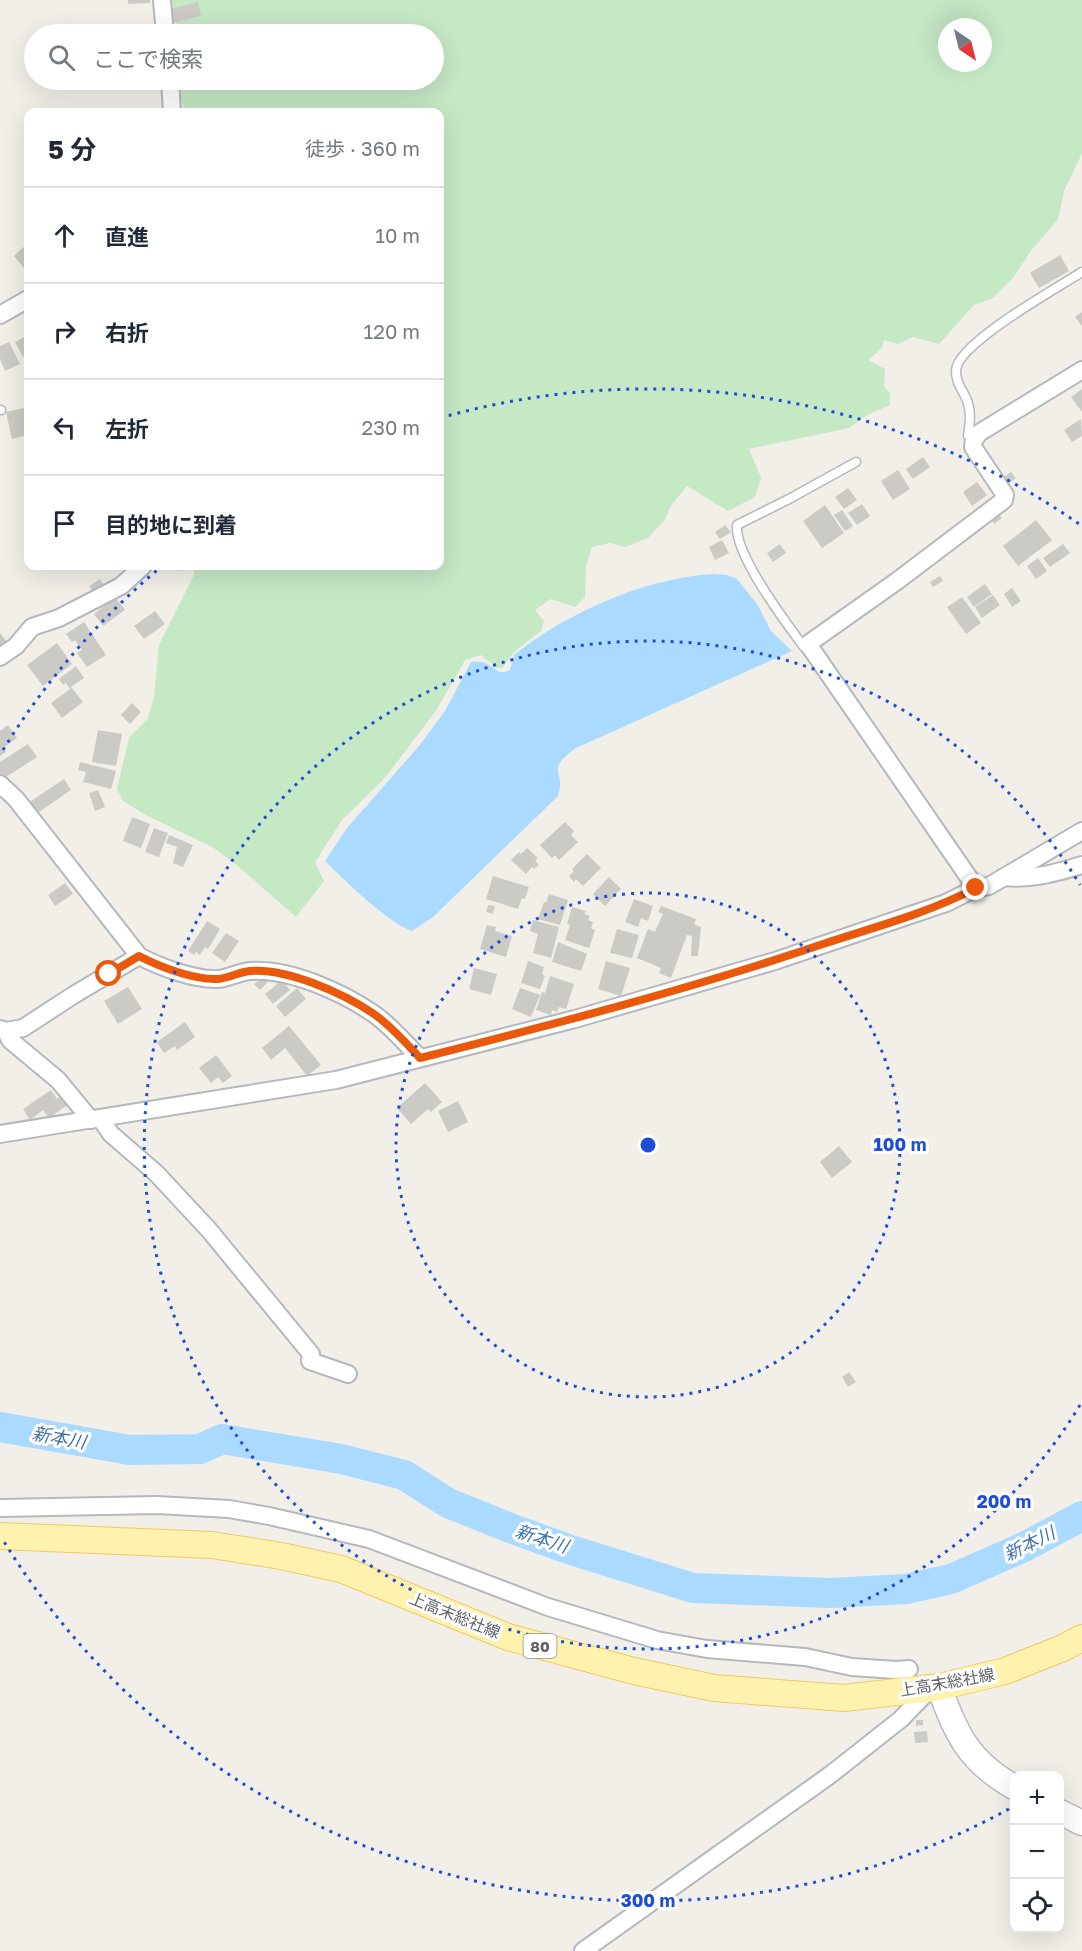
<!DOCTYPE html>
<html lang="ja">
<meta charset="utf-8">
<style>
body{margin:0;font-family:"Golos Text","Noto Sans JP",sans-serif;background:#f6f6f7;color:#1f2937}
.controls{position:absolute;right:18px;bottom:18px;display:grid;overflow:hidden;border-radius:12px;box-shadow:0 6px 24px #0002}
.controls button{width:54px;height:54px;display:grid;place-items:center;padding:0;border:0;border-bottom:2px solid #e0e1e3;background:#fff;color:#1f2937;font:30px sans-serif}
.compass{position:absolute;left:938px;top:18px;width:54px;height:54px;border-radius:50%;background:#fff;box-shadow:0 6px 24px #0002;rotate:145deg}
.stop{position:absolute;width:18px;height:18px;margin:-14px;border:4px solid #ea580c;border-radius:50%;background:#fff}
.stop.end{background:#ea580c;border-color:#fff;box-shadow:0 2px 6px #0008}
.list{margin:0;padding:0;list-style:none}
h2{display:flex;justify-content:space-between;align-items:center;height:78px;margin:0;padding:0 24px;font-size:26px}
h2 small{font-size:20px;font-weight:400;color:#747a83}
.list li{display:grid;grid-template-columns:39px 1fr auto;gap:18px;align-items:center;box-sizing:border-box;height:96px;padding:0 24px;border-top:2px solid #e0e1e3}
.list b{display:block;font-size:22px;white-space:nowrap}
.list em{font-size:20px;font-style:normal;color:#747a83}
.icon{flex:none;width:33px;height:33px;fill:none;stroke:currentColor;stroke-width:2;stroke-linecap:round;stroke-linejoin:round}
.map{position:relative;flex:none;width:1082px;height:1951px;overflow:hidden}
.search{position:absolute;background:#fff;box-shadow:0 6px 24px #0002;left:24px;top:24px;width:420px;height:66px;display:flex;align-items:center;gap:15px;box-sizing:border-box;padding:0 21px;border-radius:33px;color:#747a83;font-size:22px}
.panel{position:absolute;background:#fff;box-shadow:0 6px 24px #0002;left:24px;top:108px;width:420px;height:462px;border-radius:12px}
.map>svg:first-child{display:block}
.green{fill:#c5e8c5;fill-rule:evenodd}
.water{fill:#aadaff}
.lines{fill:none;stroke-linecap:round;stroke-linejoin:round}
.river{stroke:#aadaff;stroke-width:30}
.building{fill:#cccac5}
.lane-casing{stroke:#b5b8bc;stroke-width:11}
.street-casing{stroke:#b5b8bc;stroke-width:20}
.secondary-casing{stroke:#b6babf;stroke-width:27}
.primary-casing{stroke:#f2c960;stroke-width:28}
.lane{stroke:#fff;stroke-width:8}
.street{stroke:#fff;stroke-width:16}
.secondary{stroke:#fff;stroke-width:24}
.primary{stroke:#fff2af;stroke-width:26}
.route{stroke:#ea580c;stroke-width:8}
.ring{fill:none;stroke:#1d4ed8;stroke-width:3;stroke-dasharray:3 6}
.labels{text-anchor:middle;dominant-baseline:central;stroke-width:6;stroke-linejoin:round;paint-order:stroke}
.shield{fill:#fff;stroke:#8f9295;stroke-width:1.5}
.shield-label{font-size:15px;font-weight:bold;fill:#5f6368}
.street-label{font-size:16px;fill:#5f6368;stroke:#fff}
.water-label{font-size:18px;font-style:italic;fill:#4174aa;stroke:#fff}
.centre{fill:#1d4ed8;stroke:#fff;stroke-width:3}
.ring-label{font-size:18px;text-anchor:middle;font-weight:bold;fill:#1d4ed8;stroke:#fff;stroke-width:6;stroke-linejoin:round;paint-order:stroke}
</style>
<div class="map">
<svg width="1082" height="1951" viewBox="0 0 1082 1951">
<rect width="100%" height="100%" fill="#f1efe8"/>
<path class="green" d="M 172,0 L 1082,0 L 1082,153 L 1064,191 L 1058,219 L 1030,252 L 1013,278 L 993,298 L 974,305 L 939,344 L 913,337 L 898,344 L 884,340 L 882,348 L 868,360 L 885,369 L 884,386 L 890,394 L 890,405 L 869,414 L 849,428 L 749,449 L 761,478 L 755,497 L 728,511 L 687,486 L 672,504 L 664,521 L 648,538 L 625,547 L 610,543 L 592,547 L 586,565 L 585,597 L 575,607 L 551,599 L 535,610 L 544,621 L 541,631 L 514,652 L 503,667 L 497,668 L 481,655 L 465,660 L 437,709 L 407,749 L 383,780 L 342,820 L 315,862 L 324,881 L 296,917 L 238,866 L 214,848 L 146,815 L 123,801 L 117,789 L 129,738 L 148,718 L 154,697 L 159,645 L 194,575 L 194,566 L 440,566 L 440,112 L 186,112 L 181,100 L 180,80 L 434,80 L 434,34 L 178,34 ZM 947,27 L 983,27 L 983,63 L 947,63 Z"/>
<path class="water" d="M 713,574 L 727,575 L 737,579 L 757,604 L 771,631 L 792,651 L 576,748 C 543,772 567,770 558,796 L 433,917 L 412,931 C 388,923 344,880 325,861 L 347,828 L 419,746 L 445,711 L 471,662 C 476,662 483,661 487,664 C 497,669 498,676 510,670 L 514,655 C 566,613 645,578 713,574 Z"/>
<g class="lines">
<polyline class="river" points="0,1427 130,1450 200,1449 222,1439 341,1459 404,1475 448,1503 510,1528 571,1550 693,1588 831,1593 906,1589 951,1579 1024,1547 1082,1516"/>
</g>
<g class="building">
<polygon points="128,0 150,0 150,3 128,4"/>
<polygon points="198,2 201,16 173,23 169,9"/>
<polygon points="135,80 157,80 138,87"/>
<polygon points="28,243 28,273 14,256"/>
<polygon points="1060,255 1069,271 1039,288 1030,273"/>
<polygon points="1082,312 1082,326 1075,317"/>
<polygon points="28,335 28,354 23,357 15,342"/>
<polygon points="9,342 20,364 5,371 0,359 0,346"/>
<polygon points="1082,389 1082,412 1071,397"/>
<polygon points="28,407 28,435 12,439 6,412"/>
<polygon points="1081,419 1082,436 1072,442 1064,430"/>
<polygon points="923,457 930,467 913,479 906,469"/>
<polygon points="898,470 910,489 893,500 881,481"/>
<polygon points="1011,472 1016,478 1008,484 1003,478"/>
<polygon points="977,482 987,495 972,506 963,492"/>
<polygon points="848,488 857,500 844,509 835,497"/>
<polygon points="862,504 870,516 857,525 848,513"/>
<polygon points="825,505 844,533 822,548 803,521"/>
<polygon points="842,510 853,526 845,531 834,515"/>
<polygon points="998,513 1002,518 994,524 990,518"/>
<polygon points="1036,520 1052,540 1018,566 1003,546"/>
<polygon points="725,525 731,532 720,539 715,532"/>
<polygon points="722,540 729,553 715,560 709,547"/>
<polygon points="780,544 786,553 773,562 767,553"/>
<polygon points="1063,544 1070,553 1050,567 1043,558"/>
<polygon points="1038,558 1047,571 1036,579 1027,566"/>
<polygon points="168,566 185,566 183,571"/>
<polygon points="940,576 943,581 933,587 930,582"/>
<polygon points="100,579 104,585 93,592 89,586"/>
<polygon points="985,584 992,594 974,607 967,597"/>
<polygon points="1012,588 1021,601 1012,607 1004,594"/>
<polygon points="993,595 1000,605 982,618 975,607"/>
<polygon points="115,597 125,610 103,626 94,614"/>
<polygon points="962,597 981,623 966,634 947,607"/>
<polygon points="155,611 165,624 144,639 134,626"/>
<polygon points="84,622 106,655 87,667 77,653 82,650 75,640 72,642 66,634"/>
<polygon points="0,633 7,642 0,647"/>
<polygon points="57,643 72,664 43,686 27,665"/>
<polygon points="76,666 84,678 71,687 83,702 62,718 51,703 70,689 66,683 63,685 59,679"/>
<polygon points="132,703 141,712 130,724 121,715"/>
<polygon points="8,725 17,738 3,748 6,752 0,756 0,731"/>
<polygon points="98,730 122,734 116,766 92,762"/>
<polygon points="28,744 37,757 3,779 0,775 0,762"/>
<polygon points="80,762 116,771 111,789 83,782 86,772 78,770"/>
<polygon points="64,779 71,790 36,814 28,803"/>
<polygon points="98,790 105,807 95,811 89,793"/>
<polygon points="132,817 150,824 141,848 123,841"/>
<polygon points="565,822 574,831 571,835 578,842 559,860 555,855 552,858 540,845"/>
<polygon points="154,828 168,833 159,857 145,852"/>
<polygon points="169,835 193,845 183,867 173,863 177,847 166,843"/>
<polygon points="527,848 538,858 535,861 539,865 534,869 532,867 526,874 511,860 519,852 521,854"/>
<polygon points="587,854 601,868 583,886 576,879 574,882 569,876 574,871 572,869"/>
<polygon points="493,876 529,887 525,899 522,898 518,909 486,899"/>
<polygon points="609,877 621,889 605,906 593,894"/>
<polygon points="65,883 73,894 55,906 48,895"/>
<polygon points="549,894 568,900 560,925 538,919 544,902 546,903"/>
<polygon points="634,899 653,906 648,921 641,918 638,927 625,922"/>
<polygon points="488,905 495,906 493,914 486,912"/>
<polygon points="661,906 696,919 694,924 701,927 698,956 691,956 692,936 687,935 671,978 659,973 661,968 637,958 648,929 655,932 663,914 658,912"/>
<polygon points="572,907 586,911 584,914 590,916 588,920 593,922 591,928 595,930 589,948 565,940 570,925 567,924"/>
<polygon points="533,920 559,927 551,958 533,953 538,934 530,931"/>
<polygon points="207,921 220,929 208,949 205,947 200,955 196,952 194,955 188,951"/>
<polygon points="487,925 496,927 495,931 512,936 506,957 480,949"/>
<polygon points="617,929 639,935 632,958 610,953"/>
<polygon points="226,933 239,941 225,962 212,953"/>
<polygon points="558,942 587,954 581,971 552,962"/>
<polygon points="528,961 544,967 542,974 545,976 540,989 521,983"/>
<polygon points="606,961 630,968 621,996 598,989"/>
<polygon points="474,968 497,974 491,995 469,989"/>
<polygon points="550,976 574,984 566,1009 559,1007 557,1012 552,1010 551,1015 536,1010 542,992 545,993"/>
<polygon points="263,977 268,982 260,990 254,984"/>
<polygon points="282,980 290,990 273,1004 265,994"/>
<polygon points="128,987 142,1009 118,1024 104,1001"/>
<polygon points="297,988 306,999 285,1017 276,1006"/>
<polygon points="520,988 540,995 531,1017 512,1009"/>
<polygon points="185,1022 195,1037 177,1050 175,1046 164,1053 157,1042"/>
<polygon points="289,1026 321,1065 307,1076 285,1048 271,1060 262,1048"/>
<polygon points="216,1055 232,1076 223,1083 218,1077 211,1083 199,1068"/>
<polygon points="425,1083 442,1102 431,1112 428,1109 411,1124 397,1108"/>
<polygon points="51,1090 57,1099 64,1094 70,1103 49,1118 43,1110 30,1120 23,1109"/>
<polygon points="458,1101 468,1122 448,1132 438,1111"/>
<polygon points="839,1146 852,1162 832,1178 820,1162"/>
<polygon points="849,1372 856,1382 848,1387 842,1377"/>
<polygon points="916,1720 923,1720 923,1725 916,1726"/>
<polygon points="927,1731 928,1742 915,1743 914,1732"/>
</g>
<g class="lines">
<g class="lane-casing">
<g id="lane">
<polyline points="0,410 1,410"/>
<path d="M 973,440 L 968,436 C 970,422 972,409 965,396 C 960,386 956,382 956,370 C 958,343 1057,288 1082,272"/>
<path d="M 804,647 C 786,623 734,554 737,525 L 789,499 L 856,462"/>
</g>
</g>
<g class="street-casing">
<g id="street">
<polyline points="162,0 165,34"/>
<polyline points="170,80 172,112"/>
<polyline points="0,315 28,299"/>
<polyline points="0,657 16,646 32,627 59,618 121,586 143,566"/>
<path d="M 0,784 L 16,799 L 139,956 C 160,967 194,980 218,979 C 229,978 239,972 250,971 C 289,968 342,992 374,1014 C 391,1026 405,1043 420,1058"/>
<path d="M 1004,877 C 1031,880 1056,873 1082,865"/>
<polyline points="976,888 808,644 897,581 1004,500 1005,495 973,447 974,440 979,433 1082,370"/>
<polyline points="0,1029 6,1031 23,1028 72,996 139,956"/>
<polyline points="6,1031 10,1040 58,1080 91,1120"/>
<polyline points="100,1118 111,1134 156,1173 209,1230 311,1354 310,1361 348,1374"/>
<polyline points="0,1134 336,1080 575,1019 775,961 946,903 976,888 989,886 1082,831"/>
<polyline points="0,1508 157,1505 229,1509 269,1516 369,1539 548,1607 657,1640 707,1649 805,1657 852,1667 896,1670 909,1669"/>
<polyline points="583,1951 830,1775 901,1719 931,1688"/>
</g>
</g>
<g class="secondary-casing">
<g id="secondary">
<path d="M 939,1687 C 957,1735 968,1761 1014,1787"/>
<polyline points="1060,1812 1082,1823"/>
</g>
</g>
<g class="primary-casing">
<polyline id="primary" points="0,1536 212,1545 281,1556 341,1569 508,1637 634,1671 714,1688 844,1698 939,1687 1005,1671 1063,1648 1082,1638"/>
</g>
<use href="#lane" class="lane"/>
<use href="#street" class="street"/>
<use href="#secondary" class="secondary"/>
<use href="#primary" class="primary"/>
</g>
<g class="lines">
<path class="route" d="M 109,974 L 139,956 C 160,967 194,980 218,979 C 229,978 239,972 250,971 C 287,968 343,993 374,1014 C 391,1026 406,1043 420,1058 C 555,1024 691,989 823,944 C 875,927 928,913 976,888"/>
</g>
<g class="ring">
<circle cx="648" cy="1145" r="252"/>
<path d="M1080 1405A504 504 0 1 1 1080 885"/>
<path d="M1009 1809A756 756 0 0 1 3 1540M3 750A756 756 0 0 1 162 566M440 418A756 756 0 0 1 1082 526"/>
</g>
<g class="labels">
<rect class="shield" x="523.5" y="1634" width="33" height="24" rx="4.5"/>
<g class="shield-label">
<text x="540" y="1646">80</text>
</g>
<g class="street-label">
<text transform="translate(455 1615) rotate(22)">上高末総社線</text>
<text transform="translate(947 1682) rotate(-10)">上高末総社線</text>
</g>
<g class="water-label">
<text transform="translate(59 1437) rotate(10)">新本川</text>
<text transform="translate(542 1538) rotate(18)">新本川</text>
<text transform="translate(1029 1543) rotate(-26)">新本川</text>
</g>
</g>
<circle cx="648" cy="1145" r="9" class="centre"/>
<g class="ring-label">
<text x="900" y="1151">100 m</text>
<text x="1004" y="1508">200 m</text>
<text x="648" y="1907">300 m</text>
</g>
</svg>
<div class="controls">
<button>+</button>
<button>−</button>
<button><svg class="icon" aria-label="locate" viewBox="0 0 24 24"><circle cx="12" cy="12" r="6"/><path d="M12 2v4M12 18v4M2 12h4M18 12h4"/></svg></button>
</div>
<svg class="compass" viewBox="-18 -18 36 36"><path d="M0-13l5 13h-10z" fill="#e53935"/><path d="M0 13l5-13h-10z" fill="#747a83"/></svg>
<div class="stop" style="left:109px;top:974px"></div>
<div class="stop end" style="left:976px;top:888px"></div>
<div class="search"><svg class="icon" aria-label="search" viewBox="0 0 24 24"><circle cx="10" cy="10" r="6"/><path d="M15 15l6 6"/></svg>ここで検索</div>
<section class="panel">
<h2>5 分<small>徒歩 · 360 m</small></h2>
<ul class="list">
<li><svg class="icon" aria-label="ahead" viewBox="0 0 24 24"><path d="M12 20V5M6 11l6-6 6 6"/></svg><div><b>直進</b></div><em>10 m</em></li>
<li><svg class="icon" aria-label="right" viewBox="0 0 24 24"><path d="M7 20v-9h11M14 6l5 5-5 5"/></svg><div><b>右折</b></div><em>120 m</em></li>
<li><svg class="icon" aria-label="left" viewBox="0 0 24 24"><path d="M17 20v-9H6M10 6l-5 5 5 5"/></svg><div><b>左折</b></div><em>230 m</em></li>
<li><svg class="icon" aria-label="arrive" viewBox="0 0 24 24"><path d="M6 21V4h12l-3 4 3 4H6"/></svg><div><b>目的地に到着</b></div></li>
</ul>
</section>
</div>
